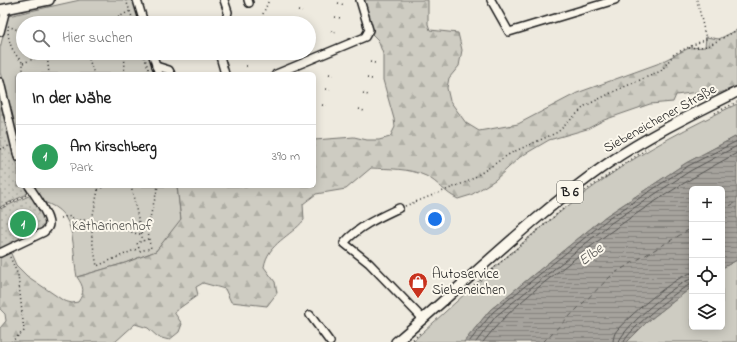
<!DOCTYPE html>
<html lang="de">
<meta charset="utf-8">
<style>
body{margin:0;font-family:"Indie Flower",sans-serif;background:#f6f6f6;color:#222}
.controls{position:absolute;right:12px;bottom:12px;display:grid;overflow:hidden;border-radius:6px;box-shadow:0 2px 10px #0003}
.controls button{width:36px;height:36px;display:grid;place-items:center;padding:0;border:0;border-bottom:1px solid #e0e0e0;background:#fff;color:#222;font:20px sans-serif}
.you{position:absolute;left:435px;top:219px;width:14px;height:14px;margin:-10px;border:3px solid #fff;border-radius:50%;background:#1a73e8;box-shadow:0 0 0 6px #1a73e833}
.badge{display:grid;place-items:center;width:26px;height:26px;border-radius:50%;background:#b45309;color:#fff;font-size:13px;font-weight:700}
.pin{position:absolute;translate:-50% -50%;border:2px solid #fff;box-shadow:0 1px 4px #0006}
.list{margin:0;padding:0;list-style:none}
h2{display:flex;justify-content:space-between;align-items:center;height:52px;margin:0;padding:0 16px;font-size:17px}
h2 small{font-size:13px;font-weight:400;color:#767676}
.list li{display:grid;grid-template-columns:26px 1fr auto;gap:12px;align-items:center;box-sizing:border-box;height:64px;padding:0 16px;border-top:1px solid #e0e0e0}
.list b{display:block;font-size:15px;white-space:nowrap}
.list p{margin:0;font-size:13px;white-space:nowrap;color:#767676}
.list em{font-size:13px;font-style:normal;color:#767676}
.icon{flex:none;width:22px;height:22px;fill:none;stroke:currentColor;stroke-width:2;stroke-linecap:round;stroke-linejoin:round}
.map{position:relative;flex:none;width:737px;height:342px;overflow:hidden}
.search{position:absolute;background:#fff;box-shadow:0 2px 10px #0003;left:16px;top:16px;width:300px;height:44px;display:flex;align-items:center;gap:10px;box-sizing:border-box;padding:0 14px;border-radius:22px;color:#767676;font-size:15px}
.panel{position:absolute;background:#fff;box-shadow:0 2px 10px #0003;left:16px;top:72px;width:300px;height:116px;border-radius:6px}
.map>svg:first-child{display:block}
.green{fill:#ceccc2;stroke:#75746f}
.forest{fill:url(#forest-firs);stroke:#75746f}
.garden{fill:url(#garden-dots);stroke:#75746f}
.water{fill:url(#water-rules);stroke:#6f6d69}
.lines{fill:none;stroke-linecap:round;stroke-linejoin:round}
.shore{stroke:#535250;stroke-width:1}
.ferry{stroke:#5a5956;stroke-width:1;stroke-dasharray:5 4;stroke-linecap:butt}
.minor-casing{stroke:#1c1c1c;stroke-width:10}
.major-casing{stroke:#1c1c1c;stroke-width:12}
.path{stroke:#1c1c1c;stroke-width:1.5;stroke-dasharray:1 3;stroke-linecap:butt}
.minor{stroke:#fbf7ec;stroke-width:7}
.major{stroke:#fbf7ec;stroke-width:9}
.labels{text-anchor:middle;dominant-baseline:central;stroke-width:4;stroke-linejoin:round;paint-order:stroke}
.shield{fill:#fbf7ec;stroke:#5f5e5a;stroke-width:1}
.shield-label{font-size:13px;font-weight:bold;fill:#1c1c1c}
.street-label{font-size:14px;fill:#1c1c1c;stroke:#fbf7ec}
.park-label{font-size:14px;fill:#51514e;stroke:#fbf7ec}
.poi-label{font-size:14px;fill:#1c1c1c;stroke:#fbf7ec;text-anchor:start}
.water-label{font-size:15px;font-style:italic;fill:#5a5956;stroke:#fbf7ec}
</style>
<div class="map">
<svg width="737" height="342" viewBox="0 0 737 342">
<defs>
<pattern id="forest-firs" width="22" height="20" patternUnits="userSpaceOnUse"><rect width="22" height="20" fill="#ceccc2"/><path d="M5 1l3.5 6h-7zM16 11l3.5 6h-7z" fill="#b0afa6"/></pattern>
<pattern id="garden-dots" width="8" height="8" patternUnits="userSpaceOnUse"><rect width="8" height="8" fill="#ceccc2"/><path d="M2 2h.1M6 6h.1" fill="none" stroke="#b0afa6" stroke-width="1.8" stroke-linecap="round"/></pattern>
<pattern id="water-rules" width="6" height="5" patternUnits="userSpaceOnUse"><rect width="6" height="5" fill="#a6a39d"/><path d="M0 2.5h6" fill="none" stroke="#86847f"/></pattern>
</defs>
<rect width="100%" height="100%" fill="#eeeadf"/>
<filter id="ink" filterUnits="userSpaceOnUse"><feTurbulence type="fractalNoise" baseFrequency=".025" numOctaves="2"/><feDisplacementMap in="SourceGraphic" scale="8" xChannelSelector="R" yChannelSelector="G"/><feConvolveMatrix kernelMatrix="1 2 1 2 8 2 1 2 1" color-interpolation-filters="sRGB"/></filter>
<g filter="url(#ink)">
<g class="green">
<polygon points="80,0 135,0 141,23 23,23 23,53 149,53 155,74 18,74 18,146 0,72 0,48 8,16"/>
<path d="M 737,104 L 737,136 L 686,163 L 606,216 L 490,310 L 464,342 L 412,342 C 474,286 536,227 604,179 C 646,149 691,126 737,104 Z"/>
<path d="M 32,186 L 177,186 L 181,220 L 156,251 L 125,263 L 77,277 C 71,248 79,212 43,202 Z"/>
<polygon points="737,260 737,342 627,342 647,322 692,287 692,327 722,327 722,268"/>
</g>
<path class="forest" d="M 364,0 L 428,0 L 428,24 L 430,30 L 458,33 L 462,50 L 459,66 L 449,78 L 447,88 L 450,101 L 466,123 L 479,131 L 518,124 L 577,93 L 657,64 L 689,48 L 705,47 L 706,37 L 719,39 L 737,30 L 737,86 L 703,100 L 698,92 L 676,95 L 673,102 L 650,104 L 604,120 L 587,129 L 549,140 L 520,157 L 495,180 L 471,195 L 458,199 C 445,193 438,182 426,176 C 409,168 389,169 371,168 L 346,189 L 316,194 L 303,204 L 304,220 C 290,237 268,243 264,267 L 275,282 L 277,293 L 267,306 L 231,302 L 225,289 L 203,283 L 196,287 L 198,295 L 174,312 L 182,324 L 179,332 L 169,340 L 158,337 L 148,328 L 135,324 L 115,342 L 0,342 L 0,328 L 6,321 L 5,314 L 0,309 L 0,253 L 9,249 L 16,265 L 27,276 L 64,301 L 72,303 L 78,302 C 85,292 84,287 77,277 L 125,263 L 156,251 L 181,219 L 177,186 L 314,186 L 314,140 L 354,137 L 367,140 L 379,140 L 390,137 L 395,127 L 394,119 L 383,80 L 383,54 L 378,40 L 370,32 Z"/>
<g class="garden">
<polygon points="0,95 18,167 18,186 26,186 29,191 25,195 0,207"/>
<polygon points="31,195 46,221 47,226 43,231 0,250 0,209"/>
</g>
<polygon class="water" points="737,136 737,260 722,268 722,189 692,189 692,287 647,322 627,342 464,342 490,310 606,216 686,163"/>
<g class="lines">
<g class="shore">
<polyline points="469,342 493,312 608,219 688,166 737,141"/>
<polyline points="476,342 496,316 611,223 690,171 737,146"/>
<path d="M 483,342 C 507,311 537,288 568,264 C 621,222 677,185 737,153"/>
<path d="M 613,342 C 613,339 614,336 615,333 C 622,321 679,273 692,273"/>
<path d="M 619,342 C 620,330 680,279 692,279"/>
<path d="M 624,342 C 625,333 682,285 692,284"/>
</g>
<g class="ferry">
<polyline points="722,210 737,202"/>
<polyline points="543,342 613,274 692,228"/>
</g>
<g class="minor-casing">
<g id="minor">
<polyline points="137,0 144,23"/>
<polyline points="224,0 228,12 225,23"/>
<polyline points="248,0 249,3"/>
<polyline points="491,0 509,32 615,0"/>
<polyline points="0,32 6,9"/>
<polyline points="152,53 159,74"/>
<polyline points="219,53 225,74"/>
<polyline points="156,66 169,70 171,74"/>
<polyline points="276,74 365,37 369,30 360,0"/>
<polyline points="0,82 18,157"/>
<path d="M 399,208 C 380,217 359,226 344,243 L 369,263 L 423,319"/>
<path d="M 0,253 L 44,232 C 46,230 49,228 49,224 C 49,214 34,194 29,186"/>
<polyline points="310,315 330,342"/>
</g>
</g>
<g class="major-casing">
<g id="major">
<polyline points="0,10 49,0"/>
<path d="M 396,342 C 466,283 531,217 607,164 C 648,136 693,114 737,92"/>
</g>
</g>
<g class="path">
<polyline points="126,0 134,23"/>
<polyline points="338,3 344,5"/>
<polyline points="298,11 302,12"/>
<polyline points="263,14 269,0"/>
<polyline points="335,17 341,18"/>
<polyline points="117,18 118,23"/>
<polyline points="257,21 261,22"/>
<polyline points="103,23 117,18 130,11"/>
<polyline points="8,26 23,32"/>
<path d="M 8,29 C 8,43 13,53 23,63 L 23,74"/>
<polyline points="331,31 337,33"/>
<polyline points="689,48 708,46 737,30"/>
<polyline points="74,53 89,59 117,53"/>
<polyline points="123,53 125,63 124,74"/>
<polyline points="143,53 150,74"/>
<polyline points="47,54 49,74"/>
<polyline points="89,59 94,74"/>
<polyline points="370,62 375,63"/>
<polyline points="23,63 49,53"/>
<polyline points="246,66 250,66"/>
<polyline points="329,74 333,75"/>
<polyline points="367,78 372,79"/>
<polyline points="326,89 330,90"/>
<polyline points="363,93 368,95"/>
<polyline points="322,105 326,106"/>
<polyline points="359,109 364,111"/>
<polyline points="715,113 737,102"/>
<polyline points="0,149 9,146"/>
<polyline points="97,186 98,190 92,220 114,225 137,234 141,234"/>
<polyline points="131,186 143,241"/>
<polyline points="98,190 104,186"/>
<polyline points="585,191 648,148"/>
<polyline points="405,206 469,181 511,153 558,132 585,106 617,90 661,71 674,54 706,39 697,0"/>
<polyline points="0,208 27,195"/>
<polyline points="61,218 68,216 76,220 92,220 92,240 97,266 139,248"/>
<path d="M 148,239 L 137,243 L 140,251 L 151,248 C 144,227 154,206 158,186"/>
<polyline points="10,257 18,275 24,331 11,342"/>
<polyline points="471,288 565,207"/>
<polyline points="410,342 420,333"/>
</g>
<use href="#minor" class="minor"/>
<use href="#major" class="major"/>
</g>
</g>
<defs>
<g id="shop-pin" transform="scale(1)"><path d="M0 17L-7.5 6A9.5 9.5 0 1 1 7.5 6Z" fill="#c8321e" stroke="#fbf7ec"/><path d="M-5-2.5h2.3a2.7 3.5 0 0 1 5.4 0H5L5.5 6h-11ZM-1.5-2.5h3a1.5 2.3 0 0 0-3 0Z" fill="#fff"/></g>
</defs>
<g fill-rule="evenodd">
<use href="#shop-pin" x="418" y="282"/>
</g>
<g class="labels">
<rect class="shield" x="557" y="181" width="26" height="22" rx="3"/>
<g class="shield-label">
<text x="570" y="192">B 6</text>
</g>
<g class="street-label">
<text transform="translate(660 119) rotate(-29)">Siebeneichener Straße</text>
</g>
<g class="park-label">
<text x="112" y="226">Katharinenhof</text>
</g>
<g class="poi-label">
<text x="432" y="274">Autoservice<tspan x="432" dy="16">Siebeneichen</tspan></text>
</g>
<g class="water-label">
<text transform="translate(591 255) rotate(-37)">Elbe</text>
</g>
</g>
</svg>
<div class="controls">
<button>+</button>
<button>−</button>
<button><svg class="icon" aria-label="locate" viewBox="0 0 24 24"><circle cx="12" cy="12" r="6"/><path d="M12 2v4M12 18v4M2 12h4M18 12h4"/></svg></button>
<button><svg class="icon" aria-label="layers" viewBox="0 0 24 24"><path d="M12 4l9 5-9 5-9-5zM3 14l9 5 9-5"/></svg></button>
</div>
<div class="you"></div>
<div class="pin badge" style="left:23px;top:224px;background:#2e9e5b">1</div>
<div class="search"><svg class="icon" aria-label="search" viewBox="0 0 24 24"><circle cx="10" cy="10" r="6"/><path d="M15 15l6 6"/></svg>Hier suchen</div>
<section class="panel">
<h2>In der Nähe<small></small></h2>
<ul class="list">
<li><span class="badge" style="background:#2e9e5b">1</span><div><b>Am Kirschberg</b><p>Park</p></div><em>390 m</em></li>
</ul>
</section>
</div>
